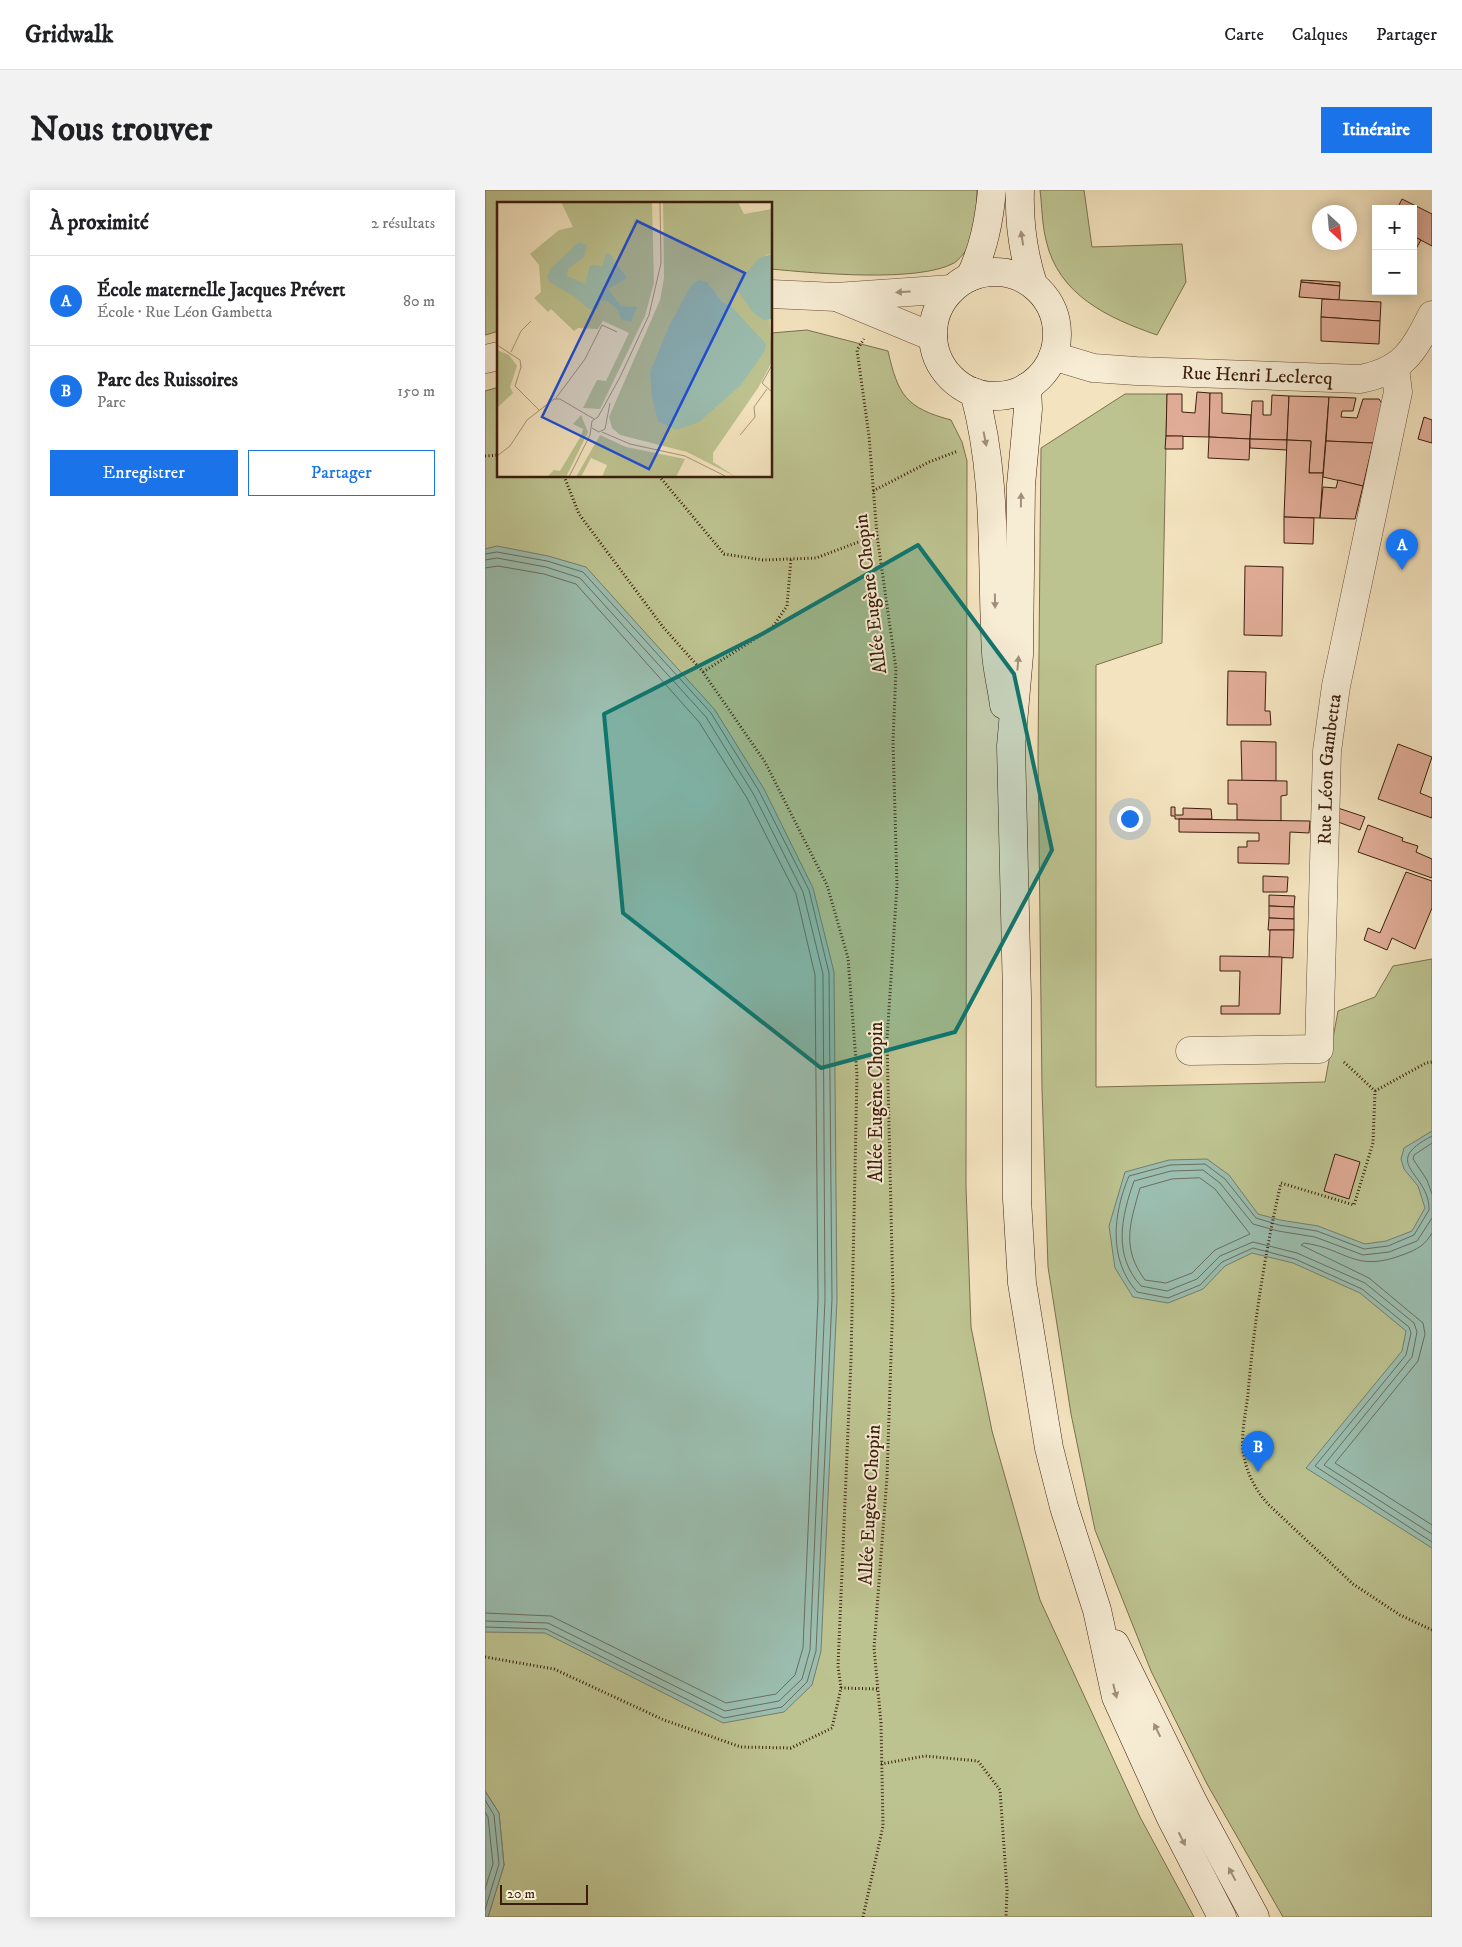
<!DOCTYPE html>
<html lang="fr">
<meta charset="utf-8">
<style>
body{margin:0;font-family:"IM FELL DW Pica",serif;background:#f2f2f2;color:#202124}
.controls{position:absolute;right:15px;top:15px;display:grid;overflow:hidden;border-radius:0px;box-shadow:0 2px 12px #0003}
.controls button{width:45px;height:45px;display:grid;place-items:center;padding:0;border:0;border-bottom:1px solid #e0e0e0;background:#fff;color:#202124;font:25px sans-serif}
.compass{position:absolute;left:827px;top:15px;width:45px;height:45px;border-radius:50%;background:#fff;box-shadow:0 2px 12px #0003;rotate:154deg}
.scale{position:absolute;left:15px;bottom:12px;width:88px;box-sizing:border-box;padding-left:5px;border:2px solid #3b1d0c;border-top:0;font-size:14px;line-height:18px;white-space:nowrap;color:#3b1d0c;-webkit-text-stroke:4px #f7edd5;paint-order:stroke}
.you{position:absolute;left:644px;top:628px;width:18px;height:18px;margin:-12px;border:4px solid #fff;border-radius:50%;background:#1a73e8;box-shadow:0 0 0 8px #1a73e833}
.badge{display:grid;place-items:center;width:32px;height:32px;border-radius:50%;background:#1a73e8;color:#fff;font-size:16px;font-weight:700}
.pin{position:absolute;translate:-50% -41px;filter:drop-shadow(0 1px 2px #0008)}
.pin::after{content:'';position:absolute;top:26px;width:18px;height:15px;background:inherit;clip-path:polygon(0 0,100% 0,50% 100%)}
.list{margin:0;padding:0;list-style:none}
h2{display:flex;justify-content:space-between;align-items:center;height:65px;margin:0;padding:0 20px;font-size:21px}
h2 small{font-size:16px;font-weight:400;color:#757577}
.list li{display:grid;grid-template-columns:32px 1fr auto;gap:15px;align-items:center;box-sizing:border-box;height:90px;padding:0 20px;border-top:1px solid #e0e0e0}
.list b{display:block;font-size:19px;white-space:nowrap}
.list p{margin:0;font-size:16px;white-space:nowrap;color:#757577}
.list em{font-size:16px;font-style:normal;color:#757577}
.actions{display:flex;gap:10px;padding:15px 20px}
.actions a{flex:1;padding:11px 0;border:1px solid #1a73e8;border-radius:0px;text-align:center;font-size:18px;color:#1a73e8}
.actions .main{background:#1a73e8;color:#fff}
.map{position:relative;flex:none;width:947px;height:1727px;overflow:hidden;border-radius:0px}
header{display:flex;align-items:center;gap:30px;box-sizing:border-box;height:70px;padding:0 25px;background:#fff;border-bottom:1px solid #e0e0e0}
header strong{font-size:24px}
nav{display:flex;gap:28px;margin-inline-start:auto;font-size:18px}
.intro{display:flex;align-items:center;justify-content:space-between;box-sizing:border-box;height:120px;padding:0 30px}
h1{margin:0;font-size:35px}
.button{padding:12px 22px;border-radius:0px;background:#1a73e8;color:#fff;font-size:18px;font-weight:700}
main{display:flex;gap:30px;padding:0 30px}
aside{flex:1;background:#fff;border-radius:0px;box-shadow:0 2px 12px #0003}
.map>svg:first-child{display:block}
.green{fill:#bdc390;stroke:#7c704e}
.water{fill:#9bbeb0;stroke:#757e6e}
.lines{fill:none;stroke-linecap:round;stroke-linejoin:round}
.shore{stroke:#6b6e5e;stroke-width:1}
.building{fill:#e2ad98;stroke:#3b1d0c}
.minor-casing{stroke:#694e38;stroke-width:29}
.tertiary-casing{stroke:#694e38;stroke-width:29}
.secondary-casing{stroke:#3b1d0c;stroke-width:29}
.path{stroke:#3b1d0c;stroke-width:3;stroke-dasharray:1 2.5;stroke-linecap:butt}
.minor{stroke:#f7edd5;stroke-width:28}
.tertiary{stroke:#f7edd5;stroke-width:28}
.secondary{stroke:#f7edd5;stroke-width:28}
.oneway{fill:#a28f7b}
.marked{fill:#0f766e;fill-opacity:0.2;stroke:#0f766e;stroke-width:4;stroke-linejoin:round}
.labels{text-anchor:middle;dominant-baseline:central;stroke-width:4;stroke-linejoin:round;paint-order:stroke}
.street-label{font-size:19px;fill:#3b1d0c;stroke:#f7edd5}
.inset-road{fill:none;stroke:#a99477;stroke-width:1}
.view{fill:#1d4ed8;fill-opacity:0.15;stroke:#1d4ed8;stroke-width:2.5}
.inset-edge{fill:none;stroke:#3b1d0c;stroke-width:2.5}
</style>
<header>
<strong>Gridwalk</strong>
<nav><a>Carte</a><a>Calques</a><a>Partager</a></nav>
</header>
<div class="intro"><h1>Nous trouver</h1><a class="button">Itinéraire</a></div>
<main>
<aside>
<h2>À proximité<small>2 résultats</small></h2>
<ul class="list">
<li><span class="badge">A</span><div><b>École maternelle Jacques Prévert</b><p>École · Rue Léon Gambetta</p></div><em>80 m</em></li>
<li><span class="badge">B</span><div><b>Parc des Ruissoires</b><p>Parc</p></div><em>150 m</em></li>
</ul>
<div class="actions"><a class="main">Enregistrer</a><a>Partager</a></div>
</aside>
<div class="map">
<svg width="947" height="1727" viewBox="0 0 947 1727">
<rect width="100%" height="100%" fill="#f3e3be"/>
<filter id="stains"><feTurbulence type="fractalNoise" baseFrequency=".004" numOctaves="4"/><feColorMatrix values="0 0 0 0 .2 0 0 0 0 .09 0 0 0 0 .02 0 0 0 .5 -.17"/></filter>
<radialGradient id="worn" r=".72"><stop offset=".6" stop-color="#630" stop-opacity="0"/><stop offset="1" stop-color="#630" stop-opacity=".3"/></radialGradient>
<g class="green">
<path d="M 0,0 L 492,0 C 491,17 494,41 484,56 C 481,61 474,70 469,73 C 433,93 328,83 286,79 L 286,14 L 14,14 L 14,141 L 0,145 Z"/>
<path d="M 555,0 L 599,0 L 607,57 L 697,54 L 701,92 L 672,145 C 623,128 573,105 561,50 C 557,34 557,16 555,0 Z"/>
<path d="M 322,140 L 403,161 C 413,205 421,218 466,230 L 477,252 L 482,271 L 481,997 L 486,1137 L 507,1241 L 555,1410 L 655,1627 L 709,1727 L 3,1727 L 19,1675 L 14,1623 L 0,1601 L 0,201 L 14,197 L 14,286 L 286,286 L 286,143 Z"/>
<polygon points="640,204 682,204 677,453 611,475 611,897 840,892 853,821 890,807 908,776 947,769 947,1727 798,1727 722,1594 666,1481 610,1340 586,1224 563,1077 557,899 553,564 556,258"/>
</g>
<g class="water">
<polygon points="12,356 63,366 101,377 230,520 279,599 328,698 349,782 352,1109 336,1461 327,1495 299,1522 238,1533 60,1443 0,1442 0,359"/>
<polygon points="947,941 947,1358 821,1278 917,1161 921,1141 875,1103 808,1073 767,1063 740,1076 718,1099 683,1113 648,1107 630,1078 624,1036 640,982 684,970 722,969 744,985 773,1024 795,1030 833,1036 880,1054 901,1051 927,1041 940,1018 933,996 919,979 916,969 919,958"/>
<polygon points="0,1601 14,1623 19,1675 3,1727 0,1727"/>
</g>
<g class="lines">
<g class="shore">
<polyline points="0,364 12,362 62,371 98,382 226,523 274,601 324,700 344,783 347,1109 331,1461 322,1492 297,1517 239,1528 61,1439 0,1437"/>
<polyline points="0,370 12,368 61,377 95,388 221,527 269,605 318,702 338,784 340,1109 325,1460 317,1489 294,1511 240,1521 63,1433 0,1431"/>
<polyline points="0,378 13,376 59,384 91,394 214,532 262,608 311,704 330,785 333,1109 318,1458 310,1485 291,1504 241,1513 66,1426 0,1423"/>
<path d="M 947,946 C 893,974 945,982 944,1020 L 929,1045 L 903,1056 L 879,1059 L 832,1041 L 794,1035 L 771,1028 L 740,989 L 720,974 L 685,975 L 644,986 C 628,1024 623,1069 652,1102 L 683,1108 L 715,1095 L 737,1072 L 768,1058 L 810,1069 L 877,1099 L 924,1137 L 926,1143 L 921,1165 L 830,1276 L 947,1352"/>
<polyline points="947,953 929,965 928,969 942,990 947,1004"/>
<path d="M 715,988 L 730,999 L 765,1044 L 730,1060 L 707,1083 L 681,1093 L 660,1090 C 636,1058 645,1033 655,998 L 687,989 Z"/>
<path d="M 947,1028 L 932,1051 L 904,1062 L 878,1065 L 830,1047 L 793,1041 L 768,1034 L 735,993 L 718,980 L 686,981 L 649,991 C 636,1028 628,1065 656,1096 L 682,1101 L 712,1089 L 735,1066 L 768,1052 L 812,1063 L 880,1093 L 929,1133 L 932,1142 L 927,1167 L 839,1275 L 947,1344"/>
<path d="M 947,1043 C 940,1055 933,1059 920,1064 C 869,1084 863,1059 819,1053 L 816,1055 L 884,1088 L 938,1133 L 940,1144 L 933,1171 L 850,1273 L 947,1335"/>
<polyline points="0,1610 9,1625 14,1674 0,1720"/>
<polyline points="0,1622 3,1627 8,1674 0,1699"/>
</g>
</g>
<g class="building">
<polygon points="917,9 947,24 947,56 928,46 928,19 912,19"/>
<polygon points="928,46 936,50 928,64"/>
<polygon points="816,90 855,92 855,96 816,92"/>
<polygon points="816,92 855,96 854,110 814,107"/>
<polygon points="837,109 896,112 895,131 836,127"/>
<polygon points="836,127 895,131 894,154 836,151"/>
<polygon points="712,202 725,203 724,247 681,246 682,204 697,204 697,222 710,223"/>
<polygon points="725,203 737,203 737,223 766,225 765,249 724,247"/>
<polygon points="787,205 804,206 802,250 765,249 767,211 778,211 778,225 786,225"/>
<polygon points="804,206 844,207 838,283 824,283 826,251 802,250"/>
<polygon points="844,207 871,208 868,221 857,221 856,227 872,228 878,209 894,209 898,215 888,253 841,251"/>
<polygon points="939,227 947,230 947,253 933,249"/>
<polygon points="681,246 698,246 698,259 680,259"/>
<polygon points="724,247 765,249 764,270 723,268"/>
<polygon points="765,249 802,250 802,260 765,258"/>
<polygon points="802,250 826,251 824,283 838,283 835,328 799,327"/>
<polygon points="841,251 888,253 878,296 838,287"/>
<polygon points="853,290 878,296 870,329 835,328 838,297 851,298"/>
<polygon points="799,327 829,328 828,354 799,353"/>
<polygon points="760,376 798,377 797,446 759,445"/>
<polygon points="743,481 781,482 780,521 785,521 786,535 742,535"/>
<polygon points="756,551 791,552 791,591 757,591"/>
<polygon points="913,554 947,567 935,603 947,608 947,628 893,609"/>
<polygon points="743,590 802,591 802,605 796,606 796,631 752,630 752,614 743,614"/>
<polygon points="686,617 690,617 690,625 698,625 698,618 726,619 727,629 690,629 690,626 686,626"/>
<polygon points="853,618 880,627 875,640 853,632"/>
<polygon points="694,629 752,630 825,631 824,643 805,642 804,674 753,673 753,657 762,657 762,651 774,651 774,643 694,642"/>
<polygon points="883,635 918,648 917,651 933,656 931,662 947,669 947,688 873,662"/>
<polygon points="921,682 947,691 947,718 930,759 907,748 902,760 879,750 883,738 895,743"/>
<polygon points="778,686 803,687 802,702 778,702"/>
<polygon points="784,705 810,706 809,717 784,716"/>
<polygon points="784,716 809,717 809,729 784,728"/>
<polygon points="784,728 809,729 809,740 783,740"/>
<polygon points="785,740 809,740 808,768 784,767"/>
<polygon points="735,766 797,767 795,824 736,824 736,816 754,816 755,781 735,781"/>
<polygon points="850,964 875,972 864,1009 839,1001"/>
</g>
<g class="lines">
<g class="minor-casing">
<g id="minor">
<path id="s1" d="M 705,861 L 834,859 L 842,561 L 851,496 L 913,202 L 910,178"/>
</g>
</g>
<g class="tertiary-casing">
<g id="tertiary">
<polyline points="286,104 351,107 467,99"/>
<polyline points="354,108 448,147"/>
<path id="s2" d="M 568,166 L 608,178 L 651,181 L 875,189 C 918,181 928,162 947,125"/>
<polyline points="0,169 14,166"/>
</g>
</g>
<g class="secondary-casing">
<g id="secondary">
<path d="M 535,0 C 534,32 538,63 548,94"/>
<circle cx="510" cy="144" r="62"/>
<path d="M 485,87 C 499,58 504,31 507,0"/>
<polyline points="542,197 543,219 536,295 534,465 526,556 532,806 532,1009 537,1093 564,1258 579,1317 612,1420 631,1507 685,1626 737,1727"/>
<path d="M 489,202 C 513,289 506,374 511,463 C 512,480 517,498 519,515"/>
<polyline points="630,1454 709,1614 770,1727"/>
</g>
</g>
<g class="path">
<polyline points="0,266 14,265"/>
<polyline points="79,286 94,324 178,437 218,482 280,572 342,695 363,768 372,884 366,1170 353,1476 356,1498"/>
<polyline points="174,286 239,364 278,370 331,368 392,345"/>
<polyline points="388,301 444,272 473,261"/>
<polyline points="218,482 287,438 302,416 306,369"/>
<path d="M 859,872 L 890,901 L 888,953 L 869,1015 L 796,993 C 780,1062 769,1133 763,1204 C 761,1222 756,1243 758,1261 C 761,1282 770,1300 784,1315 L 868,1394 L 915,1425 L 947,1440"/>
<polyline points="890,901 941,873 947,872"/>
<polyline points="0,1467 69,1479 179,1530 256,1557 306,1558 347,1538 356,1498 393,1499"/>
<polyline points="396,1574 440,1566 493,1571 515,1600 522,1700 521,1727"/>
<polyline points="378,1727 398,1636 396,1533 389,1458 402,1287 408,1107 402,850 412,695 408,551 411,479 392,345 384,246 372,160 379,149"/>
</g>
<use href="#minor" class="minor"/>
<use href="#tertiary" class="tertiary"/>
<use href="#secondary" class="secondary"/>
</g>
<defs><path id="oneway-solid" d="M-6-.8H1V-3.2L6.5 0L1 3.2V.8H-6Z" transform="scale(1.25)"/></defs>
<g class="oneway">
<use href="#oneway-solid" transform="translate(537 48) rotate(-99)"/>
<use href="#oneway-solid" transform="translate(418 102) rotate(177)"/>
<use href="#oneway-solid" transform="translate(500 249) rotate(79)"/>
<use href="#oneway-solid" transform="translate(536 310) rotate(-89)"/>
<use href="#oneway-solid" transform="translate(510 411) rotate(89)"/>
<use href="#oneway-solid" transform="translate(533 473) rotate(-85)"/>
<use href="#oneway-solid" transform="translate(630 1501) rotate(76)"/>
<use href="#oneway-solid" transform="translate(672 1540) rotate(-116)"/>
<use href="#oneway-solid" transform="translate(697 1649) rotate(63)"/>
<use href="#oneway-solid" transform="translate(747 1684) rotate(-118)"/>
</g>
<path class="marked" d="M 433,355 L 529,484 L 567,660 L 470,842 L 336,878 L 138,723 L 119,524 L 277,444 Z"/>
<g class="labels">
<g class="street-label">
<text stroke="none"><textPath href="#s2" startOffset="206">Rue Henri Leclercq</textPath></text>
<text transform="translate(386 404) rotate(-97)">Allée Eugène Chopin</text>
<text stroke="none"><textPath href="#s1" startOffset="409">Rue Léon Gambetta</textPath></text>
<text transform="translate(391 912) rotate(-90)">Allée Eugène Chopin</text>
<text transform="translate(385 1315) rotate(-87)">Allée Eugène Chopin</text>
</g>
</g>
<g transform="translate(12 12)">
<rect width="275" height="275" fill="#f3e3be"/>
<path d="M 64,0 L 155,0 L 157,81 L 148,114 L 103,207 L 86,206 L 100,178 L 109,179 L 132,131 L 106,119 L 101,127 L 81,126 L 77,129 L 54,107 L 51,110 L 37,96 L 44,90 L 42,63 L 33,52 L 62,28 L 76,25 ZM 166,0 L 241,0 L 247,12 L 275,7 L 275,52 L 269,53 L 275,160 L 261,186 L 216,251 L 216,260 L 239,275 L 190,250 L 123,233 L 115,226 L 112,215 L 163,98 L 167,76 ZM 0,148 L 12,153 L 20,164 L 13,185 L 16,191 L 0,206 ZM 84,213 L 91,230 L 69,275 L 50,275 L 57,268 L 63,269 L 84,234 L 86,227 L 76,222 ZM 103,233 L 129,245 L 188,257 L 179,275 L 105,275 L 110,263 L 94,256 L 84,275 L 79,275 Z" fill="#bdc390"/>
<path d="M 82,40 L 90,43 L 87,55 L 71,67 L 70,74 L 88,82 L 93,63 L 105,64 L 109,52 L 113,52 L 130,76 L 111,87 L 124,104 L 140,105 L 134,120 L 124,117 L 121,108 L 110,99 L 104,98 L 101,107 L 92,107 L 75,93 L 52,80 L 50,74 L 55,65 ZM 275,52 L 275,117 L 266,118 L 255,109 L 241,89 L 240,82 L 262,56 ZM 202,78 L 210,80 L 225,100 L 234,104 L 269,142 L 267,150 L 244,183 L 202,220 L 179,228 L 161,219 L 155,195 L 153,170 L 173,122 L 195,82 Z" fill="#9bbeb0"/>
<path class="inset-road" d="M 0,143 L 23,158 L 24,165 L 18,184 L 42,208M 14,150 L 24,129 L 34,119M 275,163 L 265,181 L 275,190M 59,196 L 88,157 L 105,123 L 120,130M 95,226 L 102,230 L 108,227 L 113,201M 105,230 L 133,242 L 188,254 L 230,275M 243,233 L 258,215 L 257,205 L 270,187M 0,254 L 13,244 L 30,218 L 57,197 L 63,197 L 97,217M 72,275 L 93,233 L 95,219 L 101,215 L 123,175 L 152,113 L 164,61 L 163,0"/>
<path class="view" d="M 140,19 L 248,71 L 152,267 L 45,215 Z"/>
<rect width="275" height="275" class="inset-edge"/>
</g>
<rect width="100%" height="100%" filter="url(#stains)"/>
<rect width="100%" height="100%" fill="url(#worn)"/>
</svg>
<div class="controls">
<button>+</button>
<button>−</button>
</div>
<svg class="compass" viewBox="-18 -18 36 36"><path d="M0-13l5 13h-10z" fill="#e53935"/><path d="M0 13l5-13h-10z" fill="#757577"/></svg>
<div class="scale">20 m</div>
<div class="you"></div>
<div class="pin badge" style="left:917px;top:380px">A</div>
<div class="pin badge" style="left:773px;top:1282px">B</div>
</div>
</main>
